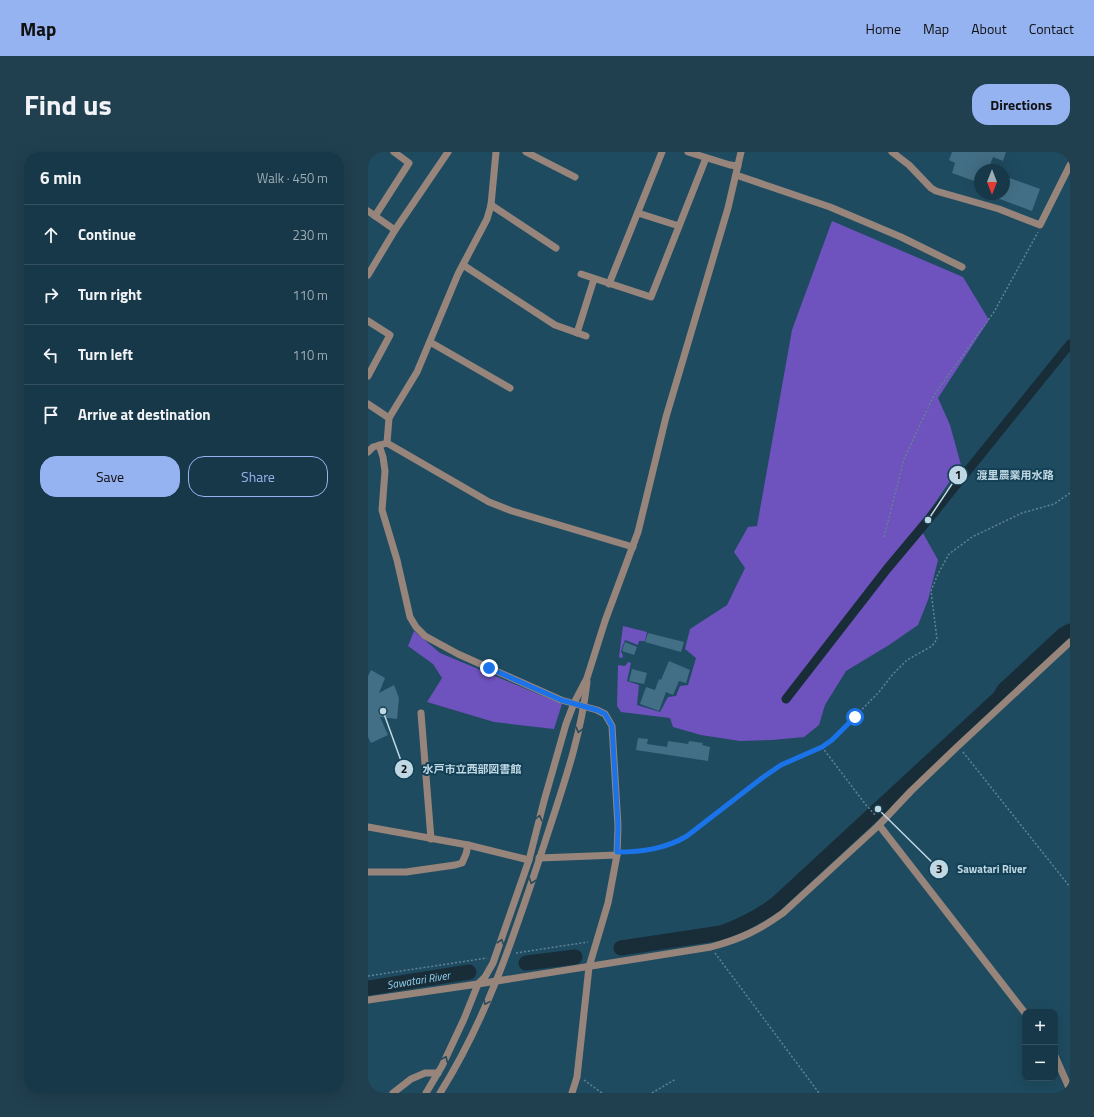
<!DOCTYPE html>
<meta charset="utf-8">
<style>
body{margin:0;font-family:"Titillium Web","Noto Sans JP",sans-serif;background:#203f4f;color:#f1f3f6}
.controls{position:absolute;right:12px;bottom:12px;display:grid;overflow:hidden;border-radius:8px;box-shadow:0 4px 16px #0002}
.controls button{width:36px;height:36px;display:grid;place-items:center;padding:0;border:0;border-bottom:1px solid #365260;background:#173848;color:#f1f3f6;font:20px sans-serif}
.compass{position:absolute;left:606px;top:12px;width:36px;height:36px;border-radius:50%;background:#173848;box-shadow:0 4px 16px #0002;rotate:180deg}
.stop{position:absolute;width:12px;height:12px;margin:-9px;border:3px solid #1a73e8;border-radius:50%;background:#fff}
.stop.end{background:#1a73e8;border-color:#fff;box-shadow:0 1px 4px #0008}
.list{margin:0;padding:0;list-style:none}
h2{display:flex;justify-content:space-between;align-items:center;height:52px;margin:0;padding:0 16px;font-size:17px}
h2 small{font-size:13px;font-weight:400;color:#9eacb4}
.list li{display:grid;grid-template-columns:26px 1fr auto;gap:12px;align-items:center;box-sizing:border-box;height:60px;padding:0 16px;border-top:1px solid #365260}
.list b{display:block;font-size:15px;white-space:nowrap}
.list em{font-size:13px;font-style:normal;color:#9eacb4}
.actions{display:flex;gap:8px;padding:12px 16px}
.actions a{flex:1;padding:9px 0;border:1px solid #95b2f1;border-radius:16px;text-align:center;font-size:14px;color:#95b2f1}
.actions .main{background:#95b2f1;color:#111}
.icon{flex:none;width:22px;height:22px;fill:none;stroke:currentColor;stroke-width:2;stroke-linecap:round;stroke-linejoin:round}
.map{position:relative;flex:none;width:702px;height:941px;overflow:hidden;border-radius:16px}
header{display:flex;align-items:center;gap:24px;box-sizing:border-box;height:56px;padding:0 20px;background:#95b2f1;color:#111}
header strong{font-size:19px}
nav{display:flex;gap:22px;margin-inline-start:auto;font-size:14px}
.intro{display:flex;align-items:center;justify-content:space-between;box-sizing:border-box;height:96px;padding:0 24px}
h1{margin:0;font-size:28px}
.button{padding:10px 18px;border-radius:16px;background:#95b2f1;color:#111;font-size:14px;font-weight:700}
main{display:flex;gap:24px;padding:0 24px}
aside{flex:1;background:#173848;border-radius:16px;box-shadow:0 4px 16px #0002}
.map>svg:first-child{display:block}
.green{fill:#6e52bd}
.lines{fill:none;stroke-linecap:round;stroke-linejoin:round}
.canal{stroke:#182d37;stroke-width:9}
.river{stroke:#182d37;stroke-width:15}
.building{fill:#436f86}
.path{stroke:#608395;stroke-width:1.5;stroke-dasharray:2 2;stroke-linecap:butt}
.minor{stroke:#97857b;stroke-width:7}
.oneway{stroke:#274a5b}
.route{stroke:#1a73e8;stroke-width:5}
.labels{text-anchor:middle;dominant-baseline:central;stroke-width:4;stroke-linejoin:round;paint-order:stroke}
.water-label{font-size:11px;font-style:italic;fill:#95d3f3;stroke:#134055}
.leader{fill:none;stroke:#c0d7e4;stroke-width:1.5}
.callout-dot{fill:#c0d7e4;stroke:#134055;stroke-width:1.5}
.mark-label{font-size:12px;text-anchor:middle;font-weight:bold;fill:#111}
.callout-label{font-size:11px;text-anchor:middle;font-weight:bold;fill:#c0d7e4;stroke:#134055;stroke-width:4;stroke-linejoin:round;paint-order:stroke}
</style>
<header>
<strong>Map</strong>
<nav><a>Home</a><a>Map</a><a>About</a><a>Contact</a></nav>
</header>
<div class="intro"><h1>Find us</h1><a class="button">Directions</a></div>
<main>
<aside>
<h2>6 min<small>Walk · 450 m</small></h2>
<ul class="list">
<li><svg class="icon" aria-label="ahead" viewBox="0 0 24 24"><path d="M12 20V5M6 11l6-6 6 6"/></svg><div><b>Continue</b></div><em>230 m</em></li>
<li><svg class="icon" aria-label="right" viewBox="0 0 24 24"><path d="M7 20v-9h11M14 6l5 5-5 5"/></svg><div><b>Turn right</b></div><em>110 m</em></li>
<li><svg class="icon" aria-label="left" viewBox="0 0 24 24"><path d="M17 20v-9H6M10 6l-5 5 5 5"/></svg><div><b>Turn left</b></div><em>110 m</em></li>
<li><svg class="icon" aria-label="arrive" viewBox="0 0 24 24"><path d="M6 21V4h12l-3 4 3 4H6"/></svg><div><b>Arrive at destination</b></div></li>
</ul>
<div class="actions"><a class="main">Save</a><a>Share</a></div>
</aside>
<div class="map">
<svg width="702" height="941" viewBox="0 0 702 941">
<rect width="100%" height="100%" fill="#1f4b60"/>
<g class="green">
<polygon points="464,69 595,125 621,168 570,246 582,273 593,313 551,374 570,408 560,448 550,473 521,493 478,519 457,553 451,573 436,585 404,588 372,589 333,583 305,575 302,566 253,560 249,554 250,513 257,514 260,510 263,511 259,529 271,533 269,553 292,560 300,545 308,544 312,534 320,533 328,506 317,497 322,477 359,453 377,416 366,400 380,375 389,374 424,178"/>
<polygon points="255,474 279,480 277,489 271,489 270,493 257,488 253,499 255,504 254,506 251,505"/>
<polygon points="46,479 72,501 194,552 186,577 126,570 59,550 74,526 65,512 40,494"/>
</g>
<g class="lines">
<polyline class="canal" points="418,547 519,417 560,368 702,192"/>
<g class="river">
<path d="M 253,796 L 353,781 C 373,774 390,765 407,753 L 632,545 L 636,538 L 695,483 L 702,479"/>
<polyline points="158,811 207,805"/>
<path id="s1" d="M 0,836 L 101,820"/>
</g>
</g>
<g class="building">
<polygon points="584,0 638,0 635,9 625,5 620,18 612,18 612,31 584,21 587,11 581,8"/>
<polygon points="636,24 672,37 664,59 621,43 636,42"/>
<polygon points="280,481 316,490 313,500 277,490"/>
<polygon points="257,490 269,495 266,503 254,499"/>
<polygon points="301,509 322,518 318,531 311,529 305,543 298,540 291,559 272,552 278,535 287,538 291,527 293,528"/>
<polygon points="264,517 279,521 276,532 261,529"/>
<polygon points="3,518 17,526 11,541 26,533 31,546 29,567 12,565 20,583 3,591 0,585 0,524"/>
<polygon points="270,586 280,587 279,592 299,595 300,589 320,592 321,589 335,591 334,593 342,595 340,609 268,598"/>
</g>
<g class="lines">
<g class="path">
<polyline points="516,385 536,307 566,243 626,160 670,80"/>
<polyline points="454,595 498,653 508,664"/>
<polyline points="595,600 702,735"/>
<path d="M 256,700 C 278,700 300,695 319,685 L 394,626 L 413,613 L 454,595 L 464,588 L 511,540 L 525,522 L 539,508 L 564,494 L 569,487 L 563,439 L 570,422 L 581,402 L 604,385 L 654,361 L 686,352 L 702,341"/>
<polyline points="148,801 220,790"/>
<polyline points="347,801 451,941"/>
<polyline points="0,824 119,806"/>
<polyline points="216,928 234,941"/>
<polyline points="284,941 308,927"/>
</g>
<g class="minor">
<polyline points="158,0 207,25"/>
<polyline points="320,0 362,13 370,14"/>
<polyline points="524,0 541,13 563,36 568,39 631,57 672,73 702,13"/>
<polyline points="368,23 462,55 533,85 594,115"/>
<polyline points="123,53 188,96"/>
<polyline points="0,59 27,78"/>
<polyline points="270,61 311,74"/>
<polyline points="7,64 41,11 26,0"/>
<polyline points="95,113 187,173 218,184"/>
<polyline points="213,122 283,145 338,6"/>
<polyline points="0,123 27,78 80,0"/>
<polyline points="241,132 294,0"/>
<polyline points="0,169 22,183 0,224"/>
<polyline points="209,181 226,127"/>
<polyline points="62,190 142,236"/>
<polyline points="0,252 21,266"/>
<polyline points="19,291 21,266 49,220 90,122 119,67 123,53 128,0"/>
<polyline points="11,293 15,305 17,319 14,358 29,408 42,465 48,475 57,484 90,502 193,548 229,558 237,562 244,574 250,674 249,703 240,751 221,815 209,925 204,941"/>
<polyline points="0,300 5,295 19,291 121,350 144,359 265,395"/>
<polyline points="53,561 63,687"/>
<polyline points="511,673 657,861"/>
<polyline points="0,675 100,693 161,708"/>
<polyline points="171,706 249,703"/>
<polyline points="0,720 38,720 87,713 94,711 98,702 100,693"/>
<path d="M 0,848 L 110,832 L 343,795 C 372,787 390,779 415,761 L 511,673 L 543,639 L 590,594 L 702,490"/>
<polyline points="687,904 702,938"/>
<polyline points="25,941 43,927 57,921 70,921"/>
<polyline points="58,941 74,914 96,867 110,832 117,825 125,811 161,708 176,649 198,572 206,551 219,526 237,469 270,380 298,265 360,56 373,0"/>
<path d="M 72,941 C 120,865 148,778 176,693 C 193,640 213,586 219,530"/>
</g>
</g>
<defs><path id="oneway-chevron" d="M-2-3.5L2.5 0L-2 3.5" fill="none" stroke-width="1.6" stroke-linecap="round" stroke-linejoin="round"/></defs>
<g class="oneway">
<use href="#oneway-chevron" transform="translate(211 578) rotate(105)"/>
<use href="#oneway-chevron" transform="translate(171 666) rotate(-76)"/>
<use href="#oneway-chevron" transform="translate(164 729) rotate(109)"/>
<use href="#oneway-chevron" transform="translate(133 790) rotate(-71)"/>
<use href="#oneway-chevron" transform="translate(118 850) rotate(114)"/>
<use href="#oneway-chevron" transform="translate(77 907) rotate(-65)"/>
</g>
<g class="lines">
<path class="route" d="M 121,516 L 193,548 L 229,558 L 237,562 L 244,574 L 250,674 L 249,700 C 274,700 297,697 319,684 L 394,626 L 413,613 L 454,595 L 464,588 L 487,565"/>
</g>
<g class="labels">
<g class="water-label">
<text stroke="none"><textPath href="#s1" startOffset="51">Sawatari River</textPath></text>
</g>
</g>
<path class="leader" d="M560 368L590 323M15 559L36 617M510 657L571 717"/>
<g class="callout-dot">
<circle cx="560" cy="368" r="4"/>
<circle cx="15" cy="559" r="4"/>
<circle cx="510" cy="657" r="4"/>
<circle cx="590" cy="323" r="10"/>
<circle cx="36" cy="617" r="10"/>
<circle cx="571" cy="717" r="10"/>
</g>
<g class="mark-label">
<text x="590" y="327">1</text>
<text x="36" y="621">2</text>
<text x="571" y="721">3</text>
</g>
<g class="callout-label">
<text x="647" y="327">渡里農業用水路</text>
<text x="104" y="621">水戸市立西部図書館</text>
<text x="624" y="721">Sawatari River</text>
</g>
</svg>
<div class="controls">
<button>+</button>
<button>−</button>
</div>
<svg class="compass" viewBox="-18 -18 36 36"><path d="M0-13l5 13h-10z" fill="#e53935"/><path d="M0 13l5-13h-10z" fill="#9eacb4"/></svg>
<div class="stop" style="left:487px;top:565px"></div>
<div class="stop end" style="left:121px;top:516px"></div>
</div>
</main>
